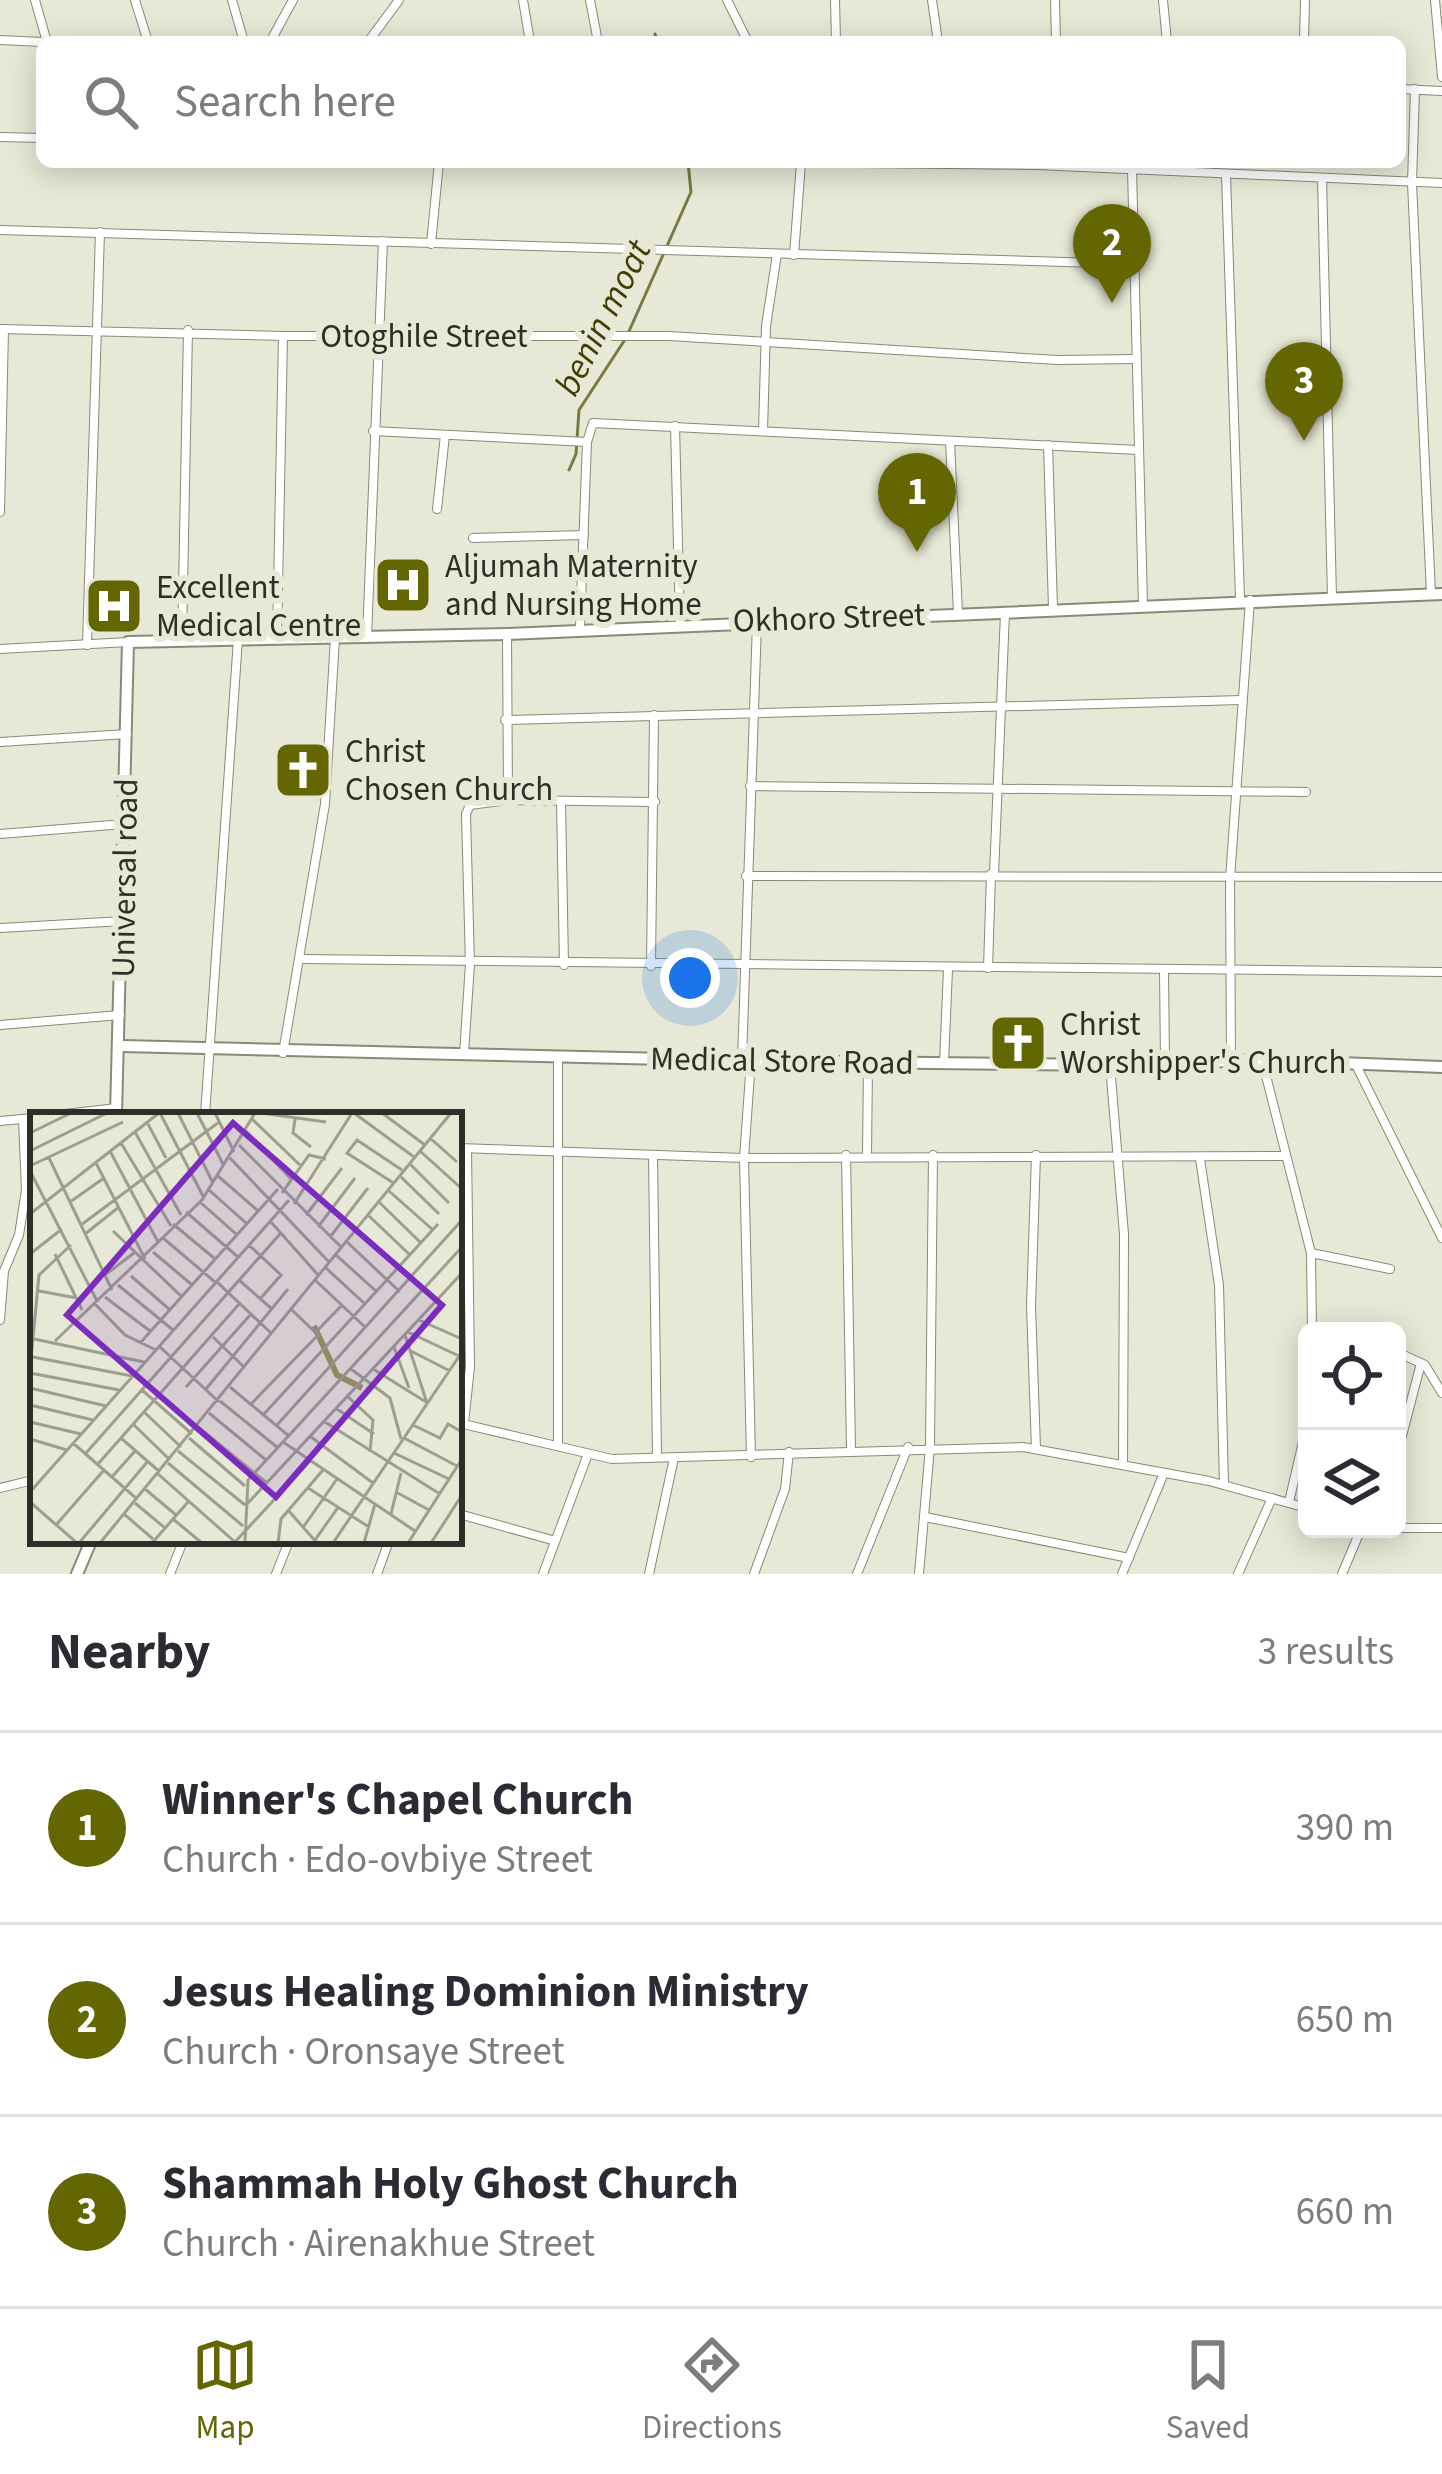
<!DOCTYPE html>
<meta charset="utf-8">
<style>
body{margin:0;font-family:"Source Sans 3",sans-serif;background:#f2f2f3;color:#2b2b33}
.controls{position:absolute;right:36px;bottom:36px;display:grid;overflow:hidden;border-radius:18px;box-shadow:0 6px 30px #0003}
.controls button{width:108px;height:108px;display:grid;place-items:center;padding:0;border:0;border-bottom:3px solid #e1e1e2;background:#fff;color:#2b2b33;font:60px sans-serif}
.you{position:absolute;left:690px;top:978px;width:42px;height:42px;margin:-30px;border:9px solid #fff;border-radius:50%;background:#1a73e8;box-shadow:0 0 0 18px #1a73e833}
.badge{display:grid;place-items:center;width:78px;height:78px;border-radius:50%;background:#646601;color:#fff;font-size:39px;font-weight:700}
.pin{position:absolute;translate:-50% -99px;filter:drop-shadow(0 3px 6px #0008)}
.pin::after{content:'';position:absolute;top:63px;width:42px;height:36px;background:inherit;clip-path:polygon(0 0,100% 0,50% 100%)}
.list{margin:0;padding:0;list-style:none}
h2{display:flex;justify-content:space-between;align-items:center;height:156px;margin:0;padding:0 48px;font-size:51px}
h2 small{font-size:39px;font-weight:400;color:#7c7c81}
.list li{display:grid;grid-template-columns:78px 1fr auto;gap:36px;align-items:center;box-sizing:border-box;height:192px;padding:0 48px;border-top:3px solid #e1e1e2}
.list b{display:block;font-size:45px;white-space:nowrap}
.list p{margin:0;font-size:39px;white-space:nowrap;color:#7c7c81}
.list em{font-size:39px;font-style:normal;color:#7c7c81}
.icon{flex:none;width:66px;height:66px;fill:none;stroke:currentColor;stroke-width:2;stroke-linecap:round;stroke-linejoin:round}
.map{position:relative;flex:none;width:1442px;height:1574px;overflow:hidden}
.search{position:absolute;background:#fff;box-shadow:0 6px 30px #0003;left:36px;right:36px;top:36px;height:132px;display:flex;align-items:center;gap:30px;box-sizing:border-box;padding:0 42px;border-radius:18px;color:#7c7c81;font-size:45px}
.sheet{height:732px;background:#fff}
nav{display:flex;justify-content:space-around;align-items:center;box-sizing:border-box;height:168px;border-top:3px solid #e1e1e2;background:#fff;font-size:33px;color:#7c7c81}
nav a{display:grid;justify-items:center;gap:6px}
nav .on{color:#646601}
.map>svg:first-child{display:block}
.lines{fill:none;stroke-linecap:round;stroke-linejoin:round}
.stream{stroke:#777a42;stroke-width:3}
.street-casing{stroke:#888a78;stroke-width:10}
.secondary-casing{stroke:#888a78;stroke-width:14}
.street{stroke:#fff;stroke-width:8}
.secondary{stroke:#fff;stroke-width:10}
.labels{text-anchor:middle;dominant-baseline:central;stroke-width:12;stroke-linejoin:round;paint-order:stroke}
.street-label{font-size:33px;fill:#2d2e27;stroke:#e7e9d6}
.poi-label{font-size:33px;fill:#2d2e27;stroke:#e7e9d6;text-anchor:start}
.water-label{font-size:36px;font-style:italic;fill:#3e3f00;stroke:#e7e9d6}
.inset-river{fill:none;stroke:#979a4e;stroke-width:6}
.inset-road{fill:none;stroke:#9d9e90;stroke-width:3}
.view{fill:#7b2cbf;fill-opacity:0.15;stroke:#7b2cbf;stroke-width:6}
.inset-edge{fill:none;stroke:#2d2e27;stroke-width:6}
</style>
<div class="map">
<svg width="1442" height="1574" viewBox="0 0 1442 1574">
<rect width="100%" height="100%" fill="#e7e9d6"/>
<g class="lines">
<g class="stream">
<polyline points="655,34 658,42"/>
<polyline points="667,246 691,192 688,162"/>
<polyline points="569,470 576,454 579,410 626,338 663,255"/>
</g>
<g class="street-casing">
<g id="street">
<polyline points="35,0 47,42"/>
<polyline points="135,0 148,42"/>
<polyline points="232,0 244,42"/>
<polyline points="523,0 530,42"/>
<polyline points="590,0 598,42"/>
<polyline points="727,0 748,42"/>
<polyline points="835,0 836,42"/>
<polyline points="932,0 938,42"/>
<polyline points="1055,0 1056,42"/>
<polyline points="1163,0 1167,42"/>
<polyline points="1435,0 1442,77"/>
<polyline points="0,40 42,42"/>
<polyline points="270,42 293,0"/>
<polyline points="368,42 399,0"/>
<polyline points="1304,42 1305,0"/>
<polyline points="1400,89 1442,91"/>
<polyline points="1415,89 1412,183 1431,594"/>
<polyline points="0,137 42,138"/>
<polyline points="767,162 1037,165 1442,183"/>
<polyline points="1132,169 1143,605"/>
<polyline points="1226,175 1240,599"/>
<polyline points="1322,178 1332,598"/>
<polyline points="0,230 1131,264"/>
<polyline points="431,244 439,162"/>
<polyline points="794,255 801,163"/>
<polyline points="0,329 283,336 669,336 1058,360 1135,359"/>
<polyline points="675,426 680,624"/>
<polyline points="373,431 587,442"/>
<polyline points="763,431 766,326 777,254"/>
<polyline points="950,441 958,613"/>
<polyline points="1048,445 1053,608"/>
<polyline points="437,509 445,435"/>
<polyline points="0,512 4,329"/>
<polyline points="473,538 584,535"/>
<polyline points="580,628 587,442 593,423 1138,450"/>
<polyline points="507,634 508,800"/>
<polyline points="367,637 383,241"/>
<polyline points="277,639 283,336"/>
<polyline points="182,641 188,330"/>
<polyline points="87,645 100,232"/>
<polyline points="0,649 128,642"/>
<polyline points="505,720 1242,700"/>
<polyline points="0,742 127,734"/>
<polyline points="750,786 1306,792"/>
<polyline points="561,802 564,965"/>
<polyline points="0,834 124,824"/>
<polyline points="994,874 1005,613"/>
<polyline points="746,876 1442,877"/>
<polyline points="0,928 123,921"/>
<polyline points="302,959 1442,972"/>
<polyline points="651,966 654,715"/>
<polyline points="988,968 991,874"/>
<polyline points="1164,970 1165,1063"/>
<polyline points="0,1025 120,1015"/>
<polyline points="283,1053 325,804 335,638"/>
<polyline points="464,1054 470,964 466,814 470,805 508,800 655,802"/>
<polyline points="558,1058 558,1446"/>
<polyline points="742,1060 757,623"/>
<polyline points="1262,1060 1311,1253 1312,1331"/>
<polyline points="751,1061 744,1158 751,1457"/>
<polyline points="944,1063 948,969"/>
<polyline points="1231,1064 1230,879 1250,600"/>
<polyline points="1110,1065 1124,1234 1123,1465"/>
<polyline points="1356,1065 1442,1238"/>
<polyline points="56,1115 117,1108"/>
<polyline points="205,1115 238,639"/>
<polyline points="0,1121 33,1118"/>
<polyline points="459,1148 744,1158 1284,1156"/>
<polyline points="653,1155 657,1457"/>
<polyline points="846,1155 851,1449"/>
<polyline points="867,1155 868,1063"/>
<polyline points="1036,1155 1031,1306 1036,1449"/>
<polyline points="1200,1159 1219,1285 1224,1485"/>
<polyline points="1311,1253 1390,1269"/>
<polyline points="0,1320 4,1271 19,1235 26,1190 23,1119"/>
<polyline points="1397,1352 1425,1365 1442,1393"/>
<polyline points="459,1423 612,1459 1023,1447 1209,1481 1307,1508"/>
<polyline points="464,1423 470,1367 467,1149"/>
<polyline points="1397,1455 1421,1363"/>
<polyline points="0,1488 33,1480"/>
<polyline points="1289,1502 1307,1425"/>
<polyline points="459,1514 552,1540"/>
<polyline points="925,1517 1129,1558"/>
<polyline points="1397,1528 1442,1528"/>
<polyline points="170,1574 183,1541"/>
<polyline points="276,1574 289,1541"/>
<polyline points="377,1574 389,1541"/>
<polyline points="543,1574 588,1454"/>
<polyline points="649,1574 674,1458"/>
<polyline points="754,1574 785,1489 789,1452"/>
<polyline points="857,1574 908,1447"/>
<polyline points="919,1574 930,1447 933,1155"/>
<polyline points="1122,1574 1164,1473"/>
<polyline points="1238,1574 1272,1498"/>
<polyline points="1342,1574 1361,1529"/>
</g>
</g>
<g class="secondary-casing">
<g id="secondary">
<polyline points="122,1046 751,1061 1110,1065 1262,1060 1442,1067"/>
<polyline points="116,1115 128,642 507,634 1442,594"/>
<polyline points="77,1574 91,1541"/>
</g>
</g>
<use href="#street" class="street"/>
<use href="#secondary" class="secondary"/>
</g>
<defs>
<g id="hospital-square" transform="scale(3)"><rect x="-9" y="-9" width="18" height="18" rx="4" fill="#646601" stroke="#e7e9d6"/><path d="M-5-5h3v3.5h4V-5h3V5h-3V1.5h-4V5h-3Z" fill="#fff"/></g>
<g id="church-square" transform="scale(3)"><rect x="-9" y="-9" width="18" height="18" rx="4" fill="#646601" stroke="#e7e9d6"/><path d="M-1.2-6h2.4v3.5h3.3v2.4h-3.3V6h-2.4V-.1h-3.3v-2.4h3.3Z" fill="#fff"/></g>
</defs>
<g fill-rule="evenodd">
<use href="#hospital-square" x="403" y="585"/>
<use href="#hospital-square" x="114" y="606"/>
<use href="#church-square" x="303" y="770"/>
<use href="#church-square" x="1018" y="1043"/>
</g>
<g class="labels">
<g class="street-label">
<text x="424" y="336">Otoghile Street</text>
<text transform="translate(829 618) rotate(-2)">Okhoro Street</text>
<text transform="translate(125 878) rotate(-89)">Universal road</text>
<text transform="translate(782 1061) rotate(1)">Medical Store Road</text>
</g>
<g class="poi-label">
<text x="445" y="566">Aljumah Maternity<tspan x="445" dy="38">and Nursing Home</tspan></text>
<text x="156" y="587">Excellent<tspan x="156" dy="38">Medical Centre</tspan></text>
<text x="345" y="751">Christ<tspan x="345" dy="38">Chosen Church</tspan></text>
<text x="1060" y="1024">Christ<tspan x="1060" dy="38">Worshipper's Church</tspan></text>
</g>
<g class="water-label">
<text transform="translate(603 318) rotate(-63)">benin moat</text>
</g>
</g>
<g transform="translate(30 1112)">
<rect width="432" height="432" fill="#e7e9d6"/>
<path class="inset-river" d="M 284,214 L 307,263 L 332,276"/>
<path class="inset-road" d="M 130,1 L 174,86M 148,1 L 183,71M 167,1 L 194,54M 185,1 L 204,40M 231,1 L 296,10M 324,1 L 384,45M 352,1 L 395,33M 222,7 L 271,54M 265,7 L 263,21 L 281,35M 118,12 L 136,46M 216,19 L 261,67M 105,20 L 151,103M 0,21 L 41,1M 400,26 L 427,50M 91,31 L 141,114M 209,33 L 312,136M 0,39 L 77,1M 80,39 L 128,130M 390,39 L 431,76M 19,46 L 82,178M 200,46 L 300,151M 66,51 L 115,147M 380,52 L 419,91M 2,53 L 93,10M 0,59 L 67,189M 188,64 L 227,98M 371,65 L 409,102M 365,72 L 317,41 L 327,28 L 372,58M 179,78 L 216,111M 359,79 L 403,118M 252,81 L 279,43 L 296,47M 40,90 L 74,66M 170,90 L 206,122M 349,90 L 391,131M 264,92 L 322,1M 156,100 L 208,145M 0,102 L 129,1M 276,103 L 312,56M 339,104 L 380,143M 240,109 L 289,164M 143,112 L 184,146M 51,113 L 189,10M 288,115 L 325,66M 327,118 L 368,156M 83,119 L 151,184M 55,122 L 89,95M 300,125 L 338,76M 133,126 L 185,170M 317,130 L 370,180M 219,133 L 251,163 L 230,187M 123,140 L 161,172M 0,142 L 32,117M 25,142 L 52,198M 306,143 L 347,180M 296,156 L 335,192M 75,163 L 104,141M 101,164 L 139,197M 209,168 L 242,197M 285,168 L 335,215M 186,169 L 242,222M 88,173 L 143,218M 9,179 L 47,186M 75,185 L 120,219M 64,191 L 95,223 L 126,238M 389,208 L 432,227M 286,220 L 312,193M 378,220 L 429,244M 375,223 L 397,291M 183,225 L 215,256M 4,227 L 114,250M 25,229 L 172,88 L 225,1M 111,230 L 248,77M 130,235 L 189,290M 364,235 L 379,276M 381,239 L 420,259M 3,245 L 102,264M 0,257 L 9,163 L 41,133M 321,257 L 360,286 L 371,327M 343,257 L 396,290M 0,261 L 89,278M 156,275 L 221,202M 200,275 L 259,324M 0,276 L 76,294M 176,277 L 258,177M 112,278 L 162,322M 318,285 L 343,308 L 340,340M 190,289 L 248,336M 221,292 L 288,223 L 262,198M 0,293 L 63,308M 307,297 L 344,322M 114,300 L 151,335M 179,301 L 236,348M 234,302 L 408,112M 0,310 L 51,322M 295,310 L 410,382M 104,313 L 140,348M 247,313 L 432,108M 383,313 L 410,326 L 418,312 L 432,320M 168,315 L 237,371M 281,325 L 343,371M 159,326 L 215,374M 374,326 L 427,354M 0,327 L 37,338M 92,327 L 130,360M 253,330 L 385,419M 43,331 L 107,387M 148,339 L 215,393M 56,341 L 250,122M 364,341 L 419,367M 138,351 L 213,414M 68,352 L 210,191M 128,362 L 205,430M 81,366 L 105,339M 278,376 L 339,415M 115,377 L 146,403M 0,380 L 259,88M 366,380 L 399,398M 0,390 L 47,431M 105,391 L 135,416M 217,392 L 432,161M 258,398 L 287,431M 94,402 L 123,427M 361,402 L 371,361M 143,407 L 172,431M 26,413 L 74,358M 274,414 L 307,367M 285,428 L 309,394M 49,431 L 118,349M 70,431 L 421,1M 122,431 L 158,390M 204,431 L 280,349M 215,431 L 218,368 L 432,135M 248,431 L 251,407 L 293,358M 303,431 L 432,240M 334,431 L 345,392M 378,431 L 432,347M 401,431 L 432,383"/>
<path class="view" d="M 203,11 L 412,193 L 246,385 L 37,203 Z"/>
<rect width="432" height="432" class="inset-edge"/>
</g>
</svg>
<div class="controls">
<button><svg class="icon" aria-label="locate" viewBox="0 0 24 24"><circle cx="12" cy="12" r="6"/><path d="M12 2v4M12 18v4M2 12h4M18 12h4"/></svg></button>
<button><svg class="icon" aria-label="layers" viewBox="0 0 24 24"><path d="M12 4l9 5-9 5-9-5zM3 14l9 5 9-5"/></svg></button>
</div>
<div class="you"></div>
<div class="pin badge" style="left:917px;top:552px">1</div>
<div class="pin badge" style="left:1112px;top:303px">2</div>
<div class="pin badge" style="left:1304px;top:441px">3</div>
<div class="search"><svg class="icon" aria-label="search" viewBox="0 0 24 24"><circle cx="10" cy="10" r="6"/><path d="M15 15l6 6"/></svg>Search here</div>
</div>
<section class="sheet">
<h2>Nearby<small>3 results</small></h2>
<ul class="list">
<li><span class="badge">1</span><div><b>Winner's Chapel Church</b><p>Church · Edo-ovbiye Street</p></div><em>390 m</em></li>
<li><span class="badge">2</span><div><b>Jesus Healing Dominion Ministry</b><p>Church · Oronsaye Street</p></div><em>650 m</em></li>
<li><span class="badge">3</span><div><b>Shammah Holy Ghost Church</b><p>Church · Airenakhue Street</p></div><em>660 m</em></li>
</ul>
</section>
<nav>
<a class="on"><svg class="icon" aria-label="map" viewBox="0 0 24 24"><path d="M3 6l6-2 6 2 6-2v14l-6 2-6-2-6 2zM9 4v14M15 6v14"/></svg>Map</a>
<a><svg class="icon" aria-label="directions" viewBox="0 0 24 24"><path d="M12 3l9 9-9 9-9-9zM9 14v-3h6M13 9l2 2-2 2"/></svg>Directions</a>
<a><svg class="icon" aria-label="saved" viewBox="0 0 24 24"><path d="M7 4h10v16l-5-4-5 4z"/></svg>Saved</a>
</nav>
